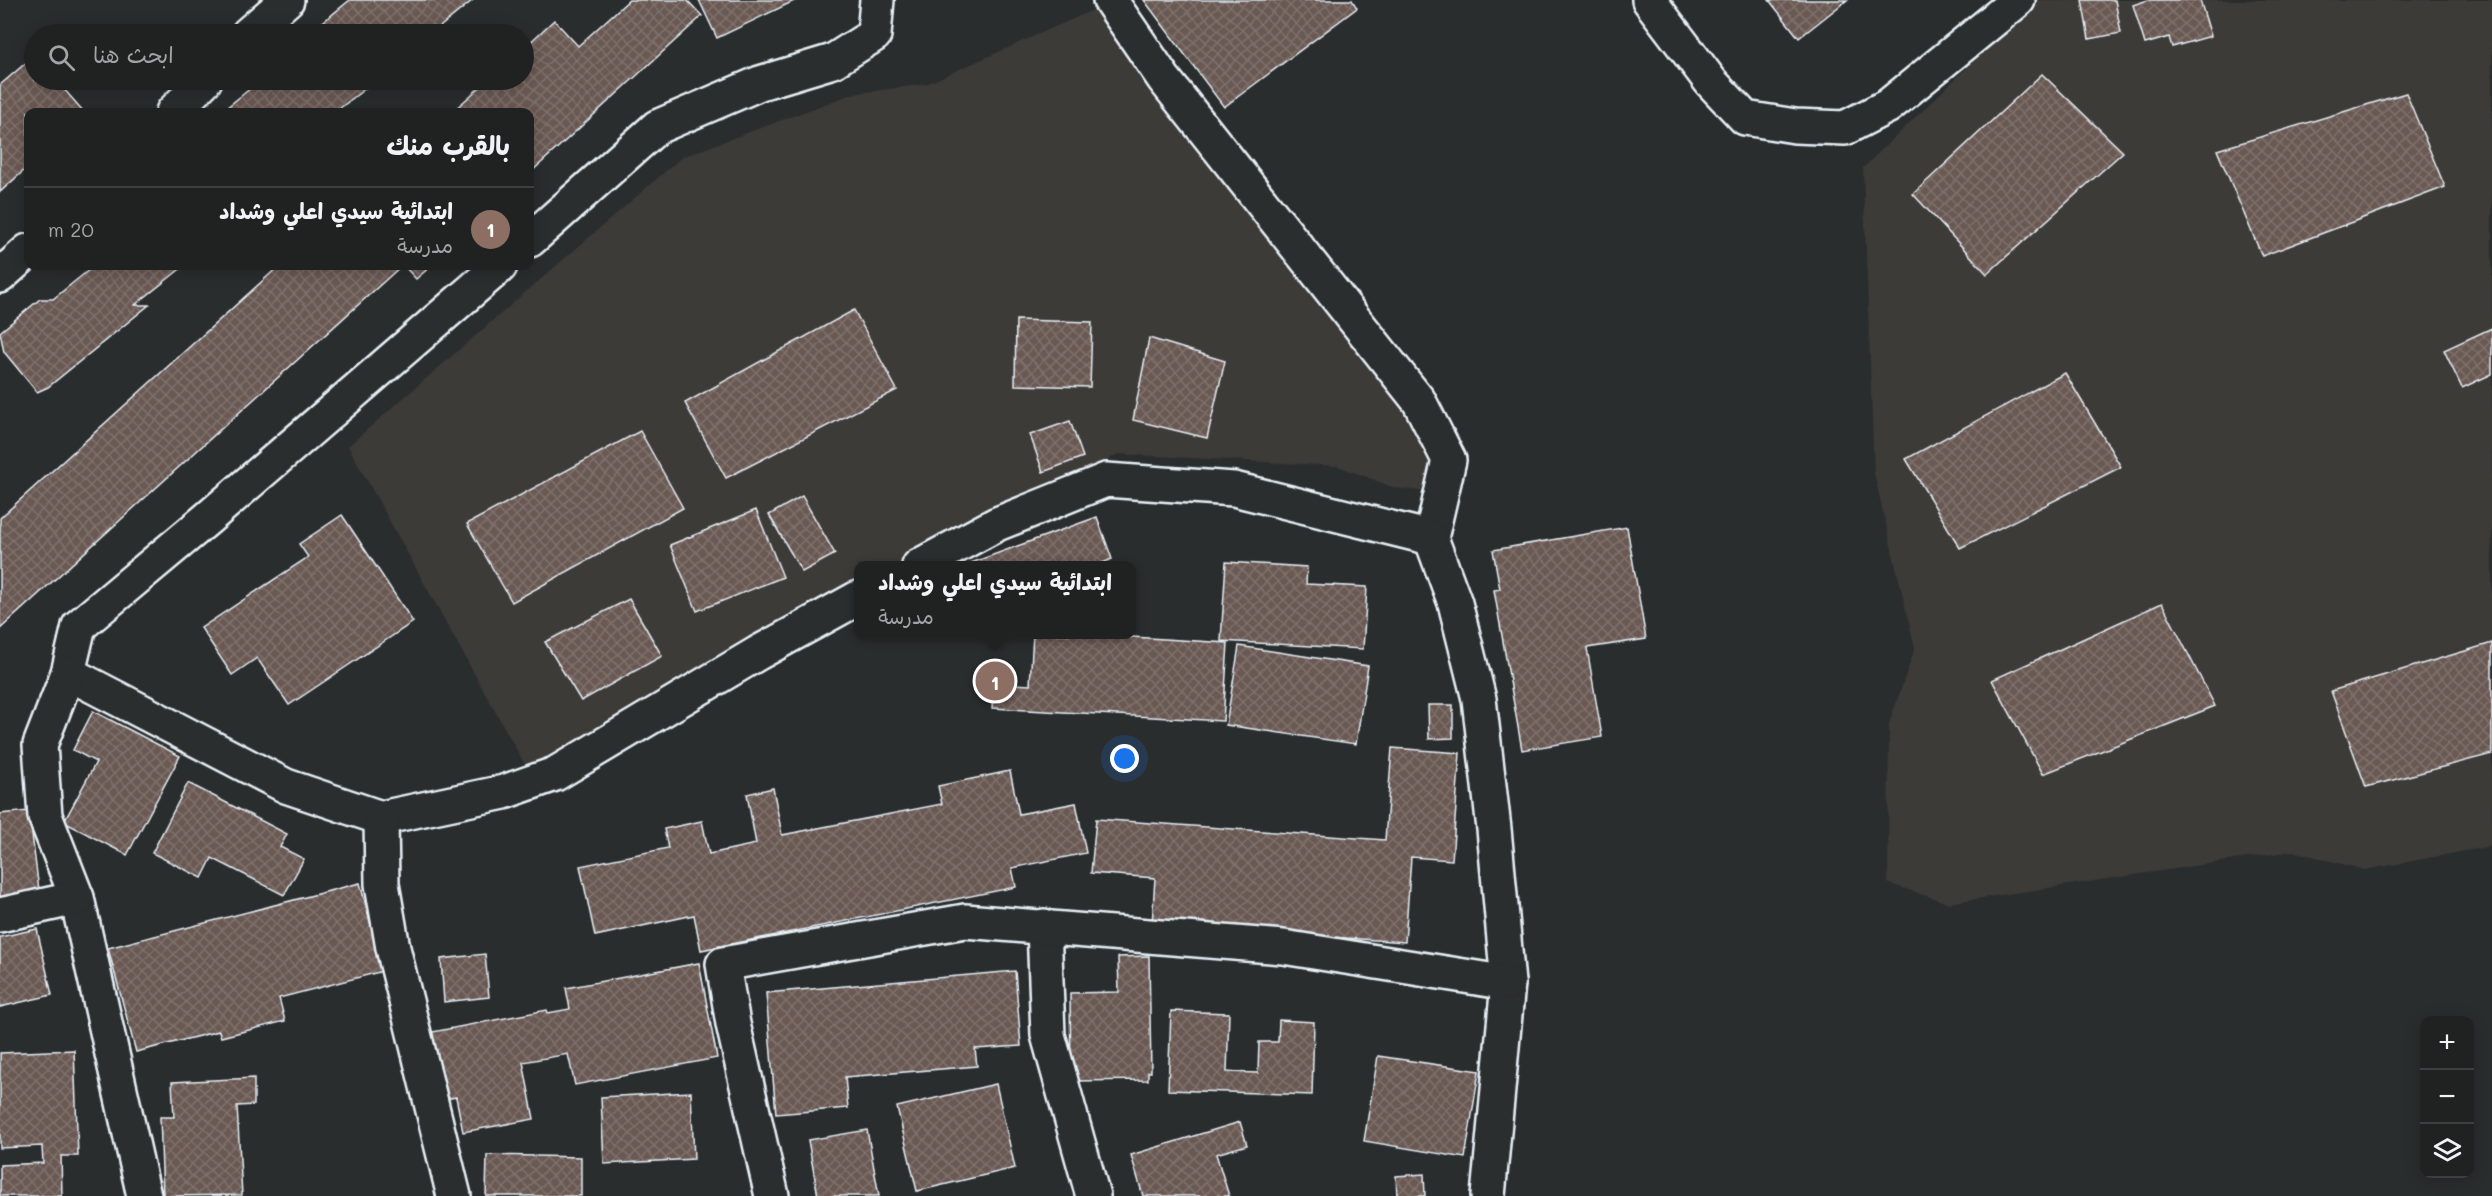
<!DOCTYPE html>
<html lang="ar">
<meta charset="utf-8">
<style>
body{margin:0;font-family:Mali,"Playpen Sans Arabic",sans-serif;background:#2d2f2f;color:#f1f3f6;direction:rtl}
.controls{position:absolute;right:18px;bottom:18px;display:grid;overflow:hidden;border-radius:12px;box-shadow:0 3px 15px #0003}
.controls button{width:54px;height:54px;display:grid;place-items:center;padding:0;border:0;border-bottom:2px solid #3d3f40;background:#202222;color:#f1f3f6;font:30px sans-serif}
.you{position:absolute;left:1125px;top:759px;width:21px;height:21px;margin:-15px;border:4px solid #fff;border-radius:50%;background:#1a73e8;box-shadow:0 0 0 9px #1a73e833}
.badge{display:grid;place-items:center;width:39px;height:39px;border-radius:50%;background:#0b8043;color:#fff;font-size:20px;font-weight:700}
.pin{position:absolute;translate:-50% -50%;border:3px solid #fff;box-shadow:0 2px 6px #0006}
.popup{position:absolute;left:854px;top:561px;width:282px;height:78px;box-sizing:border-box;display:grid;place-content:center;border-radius:12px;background:#202222;filter:drop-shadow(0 2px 4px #0005);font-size:20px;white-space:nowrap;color:#a2a4a5}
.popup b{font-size:22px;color:#f1f3f6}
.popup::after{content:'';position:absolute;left:50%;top:100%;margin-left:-12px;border:12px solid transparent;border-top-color:#202222}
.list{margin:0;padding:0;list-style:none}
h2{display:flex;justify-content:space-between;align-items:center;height:78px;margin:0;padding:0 24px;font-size:26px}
h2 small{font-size:20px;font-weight:400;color:#a2a4a5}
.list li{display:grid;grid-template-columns:39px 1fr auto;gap:18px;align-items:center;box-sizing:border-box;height:84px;padding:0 24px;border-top:2px solid #3d3f40}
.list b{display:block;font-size:22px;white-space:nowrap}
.list p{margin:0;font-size:20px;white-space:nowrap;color:#a2a4a5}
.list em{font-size:20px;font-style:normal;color:#a2a4a5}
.icon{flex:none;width:33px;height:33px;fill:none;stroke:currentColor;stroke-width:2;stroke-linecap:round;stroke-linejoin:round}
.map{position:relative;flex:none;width:2492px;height:1196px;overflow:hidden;direction:ltr}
.search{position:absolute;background:#202222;box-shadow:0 3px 15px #0003;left:24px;top:24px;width:510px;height:66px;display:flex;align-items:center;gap:15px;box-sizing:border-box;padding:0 21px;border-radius:33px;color:#a2a4a5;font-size:22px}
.panel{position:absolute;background:#202222;box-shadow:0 3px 15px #0003;left:24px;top:108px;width:510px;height:162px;border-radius:12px;direction:rtl}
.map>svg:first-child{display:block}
.built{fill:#3d3a39}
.building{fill:url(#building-cross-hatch);stroke:#e8f1f8;stroke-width:1.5}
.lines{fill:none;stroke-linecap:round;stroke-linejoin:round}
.minor-casing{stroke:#e8f1f8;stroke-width:38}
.minor{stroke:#2a2d2e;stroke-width:33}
</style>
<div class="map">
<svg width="2492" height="1196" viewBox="0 0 2492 1196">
<defs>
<pattern id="building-cross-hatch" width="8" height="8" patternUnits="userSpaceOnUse" patternTransform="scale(1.5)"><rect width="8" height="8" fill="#6a5953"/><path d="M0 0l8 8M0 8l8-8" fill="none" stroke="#7f716c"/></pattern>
</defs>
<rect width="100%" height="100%" fill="#2a2d2e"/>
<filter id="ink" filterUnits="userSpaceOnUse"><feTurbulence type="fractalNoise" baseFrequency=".0167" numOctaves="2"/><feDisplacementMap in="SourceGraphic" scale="12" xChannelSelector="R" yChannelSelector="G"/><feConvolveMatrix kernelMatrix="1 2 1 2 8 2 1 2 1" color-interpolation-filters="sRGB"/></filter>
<g filter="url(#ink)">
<g class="built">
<polygon points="2037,0 2492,0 2492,846 2365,870 2293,851 1948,903 1888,883 1889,724 1915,648 1874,473 1863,168"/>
<polygon points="1093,10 1419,401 1438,462 1430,492 1395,488 1338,466 1118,454 918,565 858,566 858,599 534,781 348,446 682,157 852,94 926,84"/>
</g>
<g class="building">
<polygon points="350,0 473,0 431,34 308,34"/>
<polygon points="629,0 687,0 702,16 530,173 530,112 452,112 488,80 524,80 524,48 554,20 578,46"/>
<polygon points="699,0 796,0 717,38"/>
<polygon points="1144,0 1352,0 1357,8 1224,107"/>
<polygon points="1769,0 1847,0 1799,38"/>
<polygon points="2082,0 2115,0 2121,33 2089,39"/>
<polygon points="2148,0 2200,0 2211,36 2172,47 2169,37 2145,44 2133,5"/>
<polygon points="34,56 34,80 56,80 84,112 28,112 28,167 0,192 0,85"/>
<polygon points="2042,74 2123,152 1987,274 1913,194"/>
<polygon points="261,80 376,80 335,112 221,112"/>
<polygon points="2406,93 2445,187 2262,256 2217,150"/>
<polygon points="90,266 184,266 135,305 149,305 48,387 37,392 4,352 0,332 40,299 53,299 90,269"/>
<polygon points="279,266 401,266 0,629 0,518"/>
<polygon points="404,266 431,266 416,279"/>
<polygon points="854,310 897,390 726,478 685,403"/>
<polygon points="1016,320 1092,322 1090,387 1015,385"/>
<polygon points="2492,328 2492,374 2462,388 2444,350"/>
<polygon points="1149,338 1225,361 1207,438 1133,420"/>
<polygon points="2065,373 2121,467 1960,548 1906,459"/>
<polygon points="1070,421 1083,457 1043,472 1030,435"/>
<polygon points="640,431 683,508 512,602 467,524"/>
<polygon points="802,496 835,554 802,572 769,515"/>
<polygon points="756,510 783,577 697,611 670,545"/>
<polygon points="342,515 413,622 289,705 257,658 232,675 201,628 308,557 299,544"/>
<polygon points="1097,517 1112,559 1095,566 972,566 971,563"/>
<polygon points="1627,527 1646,639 1587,648 1602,737 1522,750 1494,590 1500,589 1493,550"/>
<polygon points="1226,562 1307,567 1306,584 1367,587 1363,649 1221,641"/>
<polygon points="629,599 662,656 581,701 545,642"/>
<polygon points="2162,603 2215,706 2043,774 1992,680"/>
<polygon points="1033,634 1084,634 1228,643 1223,721 992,708 994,683 1030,685"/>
<polygon points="2492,643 2492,754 2366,787 2331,691"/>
<polygon points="1239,646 1368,666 1356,744 1226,725"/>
<polygon points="1428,705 1453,705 1453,738 1429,739"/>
<polygon points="93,711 180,756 127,855 64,822 96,762 73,750"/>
<polygon points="1392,748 1460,753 1452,860 1411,857 1405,942 1152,925 1155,878 1091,873 1096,819 1385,840"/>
<polygon points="1010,771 1019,814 1076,803 1086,853 1012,868 1016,887 701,950 694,915 595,936 580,866 668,848 664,829 702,821 709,854 756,844 747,794 773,788 782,835 942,804 938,786"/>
<polygon points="188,783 287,834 280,847 304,859 284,895 212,858 202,878 152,853"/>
<polygon points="29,811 40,898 0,903 0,814"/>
<polygon points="360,883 383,971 279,998 285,1021 221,1037 219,1031 136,1052 108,948"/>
<polygon points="37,929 52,995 0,1007 0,937"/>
<polygon points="485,954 489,997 444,1002 441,959"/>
<polygon points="1149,956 1151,1072 1148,1072 1148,1080 1071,1081 1070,993 1119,992 1118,957"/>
<polygon points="699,963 717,1058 575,1085 568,1054 523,1062 534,1119 463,1132 456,1097 435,1101 422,1034 547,1010 548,1013 570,1009 566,988"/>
<polygon points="1015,971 1021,1046 975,1049 977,1066 845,1077 848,1108 776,1114 766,993"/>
<polygon points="1171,1011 1229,1013 1227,1072 1258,1073 1259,1042 1278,1042 1279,1020 1314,1022 1312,1095 1168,1090"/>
<polygon points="74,1050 78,1156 61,1156 62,1196 0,1196 0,1165 43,1163 42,1146 0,1148 0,1053"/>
<polygon points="1378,1056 1479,1071 1465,1158 1364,1141"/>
<polygon points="254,1078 254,1105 237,1106 242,1195 163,1196 160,1117 174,1117 172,1082"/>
<polygon points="996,1084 1015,1168 917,1191 897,1107"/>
<polygon points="691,1092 694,1159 604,1164 601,1097"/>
<polygon points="1240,1122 1247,1145 1216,1154 1229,1196 1143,1196 1131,1155"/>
<polygon points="867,1130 879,1196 818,1196 808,1140"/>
<polygon points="487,1155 581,1157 581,1196 486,1196"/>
<polygon points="1424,1174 1425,1196 1397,1196 1396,1176"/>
</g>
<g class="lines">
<g class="minor-casing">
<g id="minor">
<polyline points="1110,0 1164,79 1419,401 1449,460 1431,538 1455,603 1479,699 1494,829 1508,983 1488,1196"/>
<polyline points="1649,0 1711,82 1745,118 1795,126 1845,128 1888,106 2018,0"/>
<polyline points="248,34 287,0"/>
<polyline points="173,112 205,80"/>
<polyline points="530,240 657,127 760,83 833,61 874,35 877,0"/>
<polyline points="500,266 207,519 79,626 68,673 286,786 381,818 504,792 555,774 758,653 858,598"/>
<polyline points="0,276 28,251"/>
<polyline points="919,566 997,524 1106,480 1234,489 1431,538"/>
<polyline points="68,673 40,745 45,816 77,898 144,1196"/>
<polyline points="381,818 382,884 393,948 454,1196"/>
<polyline points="0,915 77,898"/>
<polyline points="1044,926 1048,1035 1093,1196"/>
<polyline points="772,1196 733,1024 723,964 965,921 1283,947 1508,983"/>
</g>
</g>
<use href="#minor" class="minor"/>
</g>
</g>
</svg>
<div class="controls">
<button>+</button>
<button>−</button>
<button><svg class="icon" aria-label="layers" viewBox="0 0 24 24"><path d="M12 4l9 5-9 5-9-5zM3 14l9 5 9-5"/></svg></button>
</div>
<div class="you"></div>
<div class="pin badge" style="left:995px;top:681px;background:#8d6e63">1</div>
<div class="popup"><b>ابتدائية سيدي اعلي وشداد</b>مدرسة</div>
<div class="search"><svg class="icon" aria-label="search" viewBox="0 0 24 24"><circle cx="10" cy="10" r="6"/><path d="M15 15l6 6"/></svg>ابحث هنا</div>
<section class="panel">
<h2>بالقرب منك<small></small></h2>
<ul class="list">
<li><span class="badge" style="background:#8d6e63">1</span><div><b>ابتدائية سيدي اعلي وشداد</b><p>مدرسة</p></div><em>20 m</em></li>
</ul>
</section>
</div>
